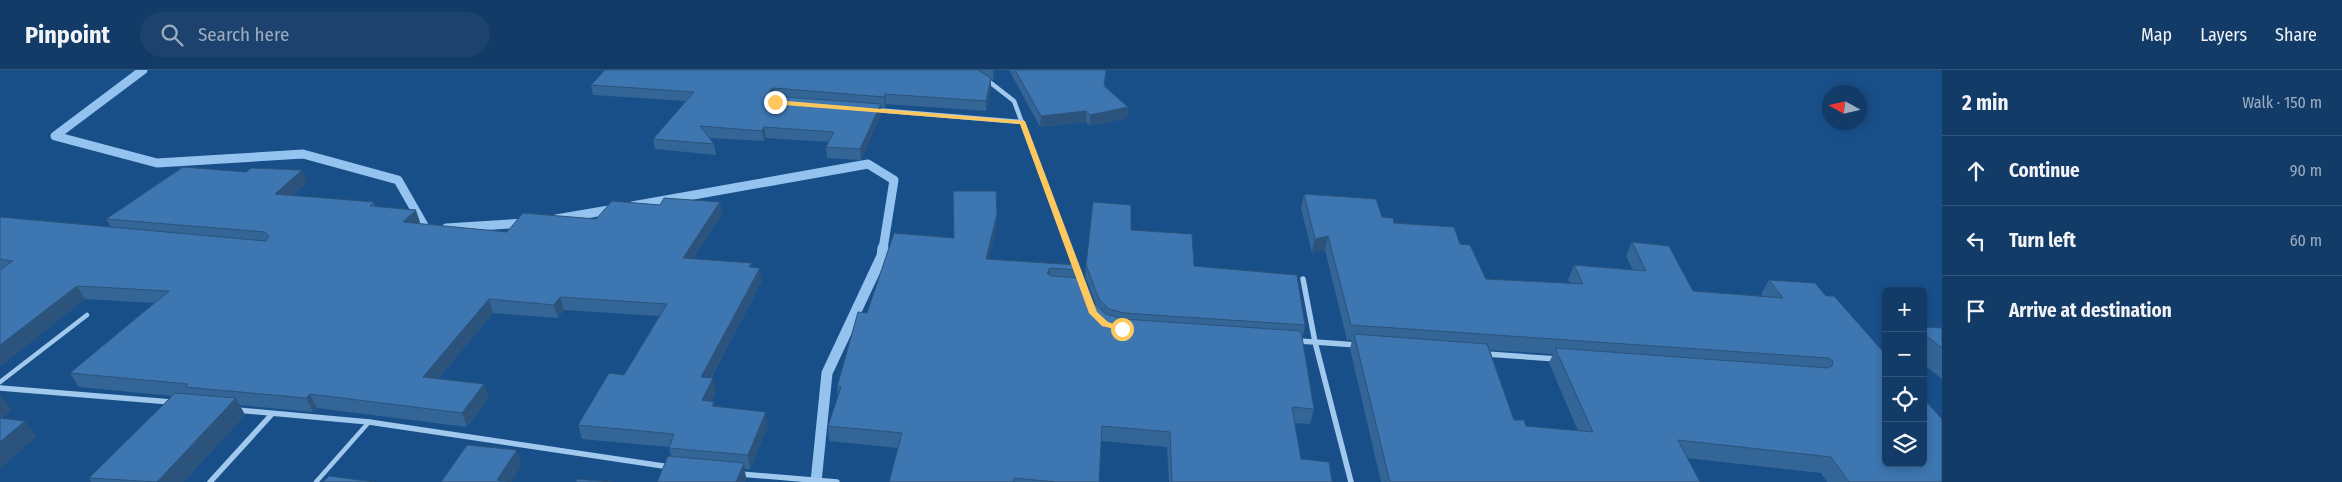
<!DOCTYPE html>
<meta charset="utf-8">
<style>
body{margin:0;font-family:"Fira Sans Condensed",sans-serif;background:#1c426d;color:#f1f3f6}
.controls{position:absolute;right:15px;bottom:15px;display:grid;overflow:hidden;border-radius:8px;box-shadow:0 2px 8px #0003}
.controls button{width:45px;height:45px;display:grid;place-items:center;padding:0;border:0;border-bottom:1px solid #32557b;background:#133b67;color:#f1f3f6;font:25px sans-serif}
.compass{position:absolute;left:1822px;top:15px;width:45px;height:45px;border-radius:50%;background:#133b67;box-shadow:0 2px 8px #0003;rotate:278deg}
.stop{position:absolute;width:15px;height:15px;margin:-11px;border:4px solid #ffc85e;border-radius:50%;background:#fff}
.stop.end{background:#ffc85e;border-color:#fff;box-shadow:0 1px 5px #0008}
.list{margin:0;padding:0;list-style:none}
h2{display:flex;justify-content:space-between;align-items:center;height:65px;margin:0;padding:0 20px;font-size:21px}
h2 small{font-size:16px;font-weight:400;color:#9dadc0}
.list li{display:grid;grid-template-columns:32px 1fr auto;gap:15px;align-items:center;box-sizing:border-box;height:70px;padding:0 20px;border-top:1px solid #32557b}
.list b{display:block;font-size:19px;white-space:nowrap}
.list em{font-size:16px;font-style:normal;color:#9dadc0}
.icon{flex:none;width:28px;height:28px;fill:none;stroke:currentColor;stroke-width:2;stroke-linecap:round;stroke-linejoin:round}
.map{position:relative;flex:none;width:1942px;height:412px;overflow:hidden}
header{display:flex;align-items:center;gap:30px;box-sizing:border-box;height:70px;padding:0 25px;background:#133b67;border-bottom:1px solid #32557b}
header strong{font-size:24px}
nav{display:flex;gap:28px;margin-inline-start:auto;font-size:18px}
.search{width:350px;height:45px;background:#1c426d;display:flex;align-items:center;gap:12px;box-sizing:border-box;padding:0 18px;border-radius:28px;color:#9dadc0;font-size:19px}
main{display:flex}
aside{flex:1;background:#133b67}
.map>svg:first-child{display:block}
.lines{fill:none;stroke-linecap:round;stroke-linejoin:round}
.stream-far1{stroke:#94c3f0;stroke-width:9}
.stream{stroke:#94c3f0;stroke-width:11}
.lane{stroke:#a1c8ed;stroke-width:4.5}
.street-far1{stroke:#a1c8ed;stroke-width:4.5}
.street{stroke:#a1c8ed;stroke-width:5.5}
.wall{fill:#346597;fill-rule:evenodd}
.shaded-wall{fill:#2b537b}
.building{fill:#3d76b0;stroke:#2b537b}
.route{fill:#ffc85e}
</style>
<header>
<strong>Pinpoint</strong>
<div class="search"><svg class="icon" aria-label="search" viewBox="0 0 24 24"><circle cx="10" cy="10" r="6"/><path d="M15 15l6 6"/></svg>Search here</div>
<nav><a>Map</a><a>Layers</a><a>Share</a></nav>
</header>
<main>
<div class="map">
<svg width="1942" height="412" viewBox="0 0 1942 412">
<rect width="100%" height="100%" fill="#194f89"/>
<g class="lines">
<g class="stream-far1">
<polyline points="143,0 55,66 157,93 303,84 398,110 426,159 432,159"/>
<polyline points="632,136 868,94 894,110 883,179"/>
<polyline points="556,149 615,139"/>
<polyline points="446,158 526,153"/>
</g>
<polyline class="stream" points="816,412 827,303 882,186 883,178"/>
<g class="lane">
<polyline points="0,312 87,245"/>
<polyline points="316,412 369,352"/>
</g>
<g class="street-far1">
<polyline points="987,10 1014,31 1069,179"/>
<polyline points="876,40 1022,52"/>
</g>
<g class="street">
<polyline points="1069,178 1082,214"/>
<polyline points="1303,209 1315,272 1357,275"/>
<polyline points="1298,271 1315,272 1351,412"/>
<polyline points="1486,284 1557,289"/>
<polyline points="0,318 171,332"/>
<polyline points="237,340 369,352 670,397"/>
<polyline points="740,404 837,412"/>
<polyline points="210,412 272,344"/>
</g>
</g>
<g class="wall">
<polygon points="605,0 995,0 993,10 991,9 991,18 986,41 886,34 885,37 881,37 881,45 861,90 827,88 826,77 829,72 766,68 764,71 709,68 714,74 716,85 655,79 653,69 686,31 593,25 591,15"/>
<polygon points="1009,0 1106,0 1105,16 1128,37 1127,48 1090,56 1086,52 1040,57"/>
<polygon points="307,112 292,126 374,132 375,136 420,152 419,154 507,162 596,149 660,135 720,132 722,144 693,189 752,197 762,211 711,308 716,322 711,331 715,337 768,356 750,399 744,399 746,408 745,412 657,412 671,386 669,377 582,369 578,355 624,305 659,246 564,240 558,248 493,243 438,309 484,314 489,328 467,357 317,338 313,342 239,335 245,345 183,412 91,412 89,408 172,326 79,317 70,303 155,233 85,229 0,296 0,147 111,157 106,149"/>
<path d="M 1304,124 L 1382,147 L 1394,153 L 1460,174 L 1486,209 L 1570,213 L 1568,210 L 1574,195 L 1633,200 L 1626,186 L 1632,172 L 1693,221 L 1763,226 L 1761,224 L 1769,210 L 1942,412 L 1827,412 L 1821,403 L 1687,388 L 1700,412 L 1381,412 L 1350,279 L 1352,270 L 1347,270 L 1325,180 L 1312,183 L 1301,138 ZM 1490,280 L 1553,284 L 1549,293 L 1578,361 L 1526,356 L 1514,350 Z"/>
<polygon points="997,144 996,157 989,189 1079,200 1078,208 1091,231 1096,235 1085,206 1086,195 1131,160 1194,196 1305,255 1303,266 1302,266 1314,339 1310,354 1294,353 1301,389 1332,412 1169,412 1167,377 1101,371 1099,412 889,412 898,378 829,371 828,356 838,326 837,317 867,243 954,168"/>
<polygon points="1923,257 1942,258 1942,309 1923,294"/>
</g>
<g class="shaded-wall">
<polygon points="993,0 995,0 993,10"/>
<polygon points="991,8 991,18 986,41 986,31"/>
<polygon points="774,18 775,28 771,30 770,20"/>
<polygon points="885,24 886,34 885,37 884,27"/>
<polygon points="881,34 881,45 861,90 860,79"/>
<polygon points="1128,37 1127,48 1090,56 1090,45"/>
<polygon points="1086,41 1086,52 1040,57 1041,46"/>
<polygon points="764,57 766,68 764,71 762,61"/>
<polygon points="302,100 307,112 280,137 275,124"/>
<polygon points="720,132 722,144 685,201 683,188"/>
<polygon points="416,140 420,152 408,165 403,152"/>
<polygon points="997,144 996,157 986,203 986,189"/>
<polygon points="1328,166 1325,180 1312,183 1315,169"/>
<polygon points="760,198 762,211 704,320 701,307"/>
<polygon points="1050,198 1050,212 1047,203"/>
<polygon points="77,216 85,229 0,296 0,275"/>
<polygon points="560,227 564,240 558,248 554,235"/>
<polygon points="489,229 493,243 428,321 423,307"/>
<polygon points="713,308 716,322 705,344 702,330"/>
<polygon points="484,314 489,328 467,357 462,343"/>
<polygon points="0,324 12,340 0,350"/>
<polygon points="310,324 317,338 313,342 306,328"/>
<polygon points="236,328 245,345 183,412 157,412"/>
<polygon points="766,342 768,356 750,399 748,385"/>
<polygon points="25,351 36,367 0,399 0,372"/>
<polygon points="517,380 522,395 511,412 497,410"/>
<polygon points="744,393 746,408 745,412 736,412"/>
</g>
<g class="building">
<polygon points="605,0 978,0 991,8 986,31 885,24 884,27 774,18 770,20 770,24 773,26 881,34 860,79 826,77 834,62 764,57 762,61 700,56 714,74 653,69 694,22 591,15"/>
<polygon points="1015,0 1106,0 1104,16 1128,37 1090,45 1086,41 1041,46"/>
<polygon points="183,97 246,102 251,98 302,100 275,124 374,132 370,136 416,140 403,152 507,162 523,143 596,149 612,131 660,135 664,128 720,132 683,188 752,193 749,197 760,198 701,307 713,308 702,330 714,332 712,336 766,342 748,385 669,378 674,364 578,355 609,303 624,305 667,234 560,227 554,235 489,229 423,307 484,314 462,343 310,324 306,328 185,317 188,314 70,303 169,221 77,216 0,275 0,200 13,191 0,189 0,147 266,171 269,166 265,162 106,149"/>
<polygon points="953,121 996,121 997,144 986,189 1077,195 1079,200 1050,198 1047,203 1051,206 1082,208 1091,231 1106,244 1123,249 1301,261 1314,339 1292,337 1301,389 1329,392 1332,412 1172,412 1170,362 1102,356 1099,412 1056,412 1014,408 1014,412 889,412 902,363 828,356 841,317 837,317 858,242 867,243 894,163 954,168"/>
<polygon points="1304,124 1376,129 1382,147 1393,148 1394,153 1454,157 1460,174 1470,175 1486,209 1583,214 1574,195 1646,201 1632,172 1669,176 1693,221 1783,228 1769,210 1815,213 1826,226 1834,226 1886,285 1886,393 1923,393 1923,328 1942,349 1942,412 1849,412 1831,387 1678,370 1700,412 1390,412 1354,264 1487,274 1514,350 1524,350 1526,356 1593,362 1555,278 1828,298 1832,296 1833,291 1828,288 1351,255 1328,166 1315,169"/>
<polygon points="1093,132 1131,135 1131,160 1192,164 1194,196 1297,205 1305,255 1124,243 1109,239 1099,229 1086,195"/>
<polygon points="1923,257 1942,258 1942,278 1923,263"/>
<polygon points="175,323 236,328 157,412 89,408"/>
<polygon points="0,348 25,351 0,372"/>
<polygon points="467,375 517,380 497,410 512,412 441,412"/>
<polygon points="668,386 744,393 736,412 657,412"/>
<polygon points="329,406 375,412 323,412"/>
<polygon points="577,409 612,412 576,412"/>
</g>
<polygon class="route" points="775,30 1025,51 1097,242 1108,252 1127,259 1122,261 1102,256 1089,243 1020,54 772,34"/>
</svg>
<div class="controls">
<button>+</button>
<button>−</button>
<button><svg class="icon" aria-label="locate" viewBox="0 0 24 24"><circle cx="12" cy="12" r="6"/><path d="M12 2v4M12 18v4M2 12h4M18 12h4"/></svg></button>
<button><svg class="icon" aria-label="layers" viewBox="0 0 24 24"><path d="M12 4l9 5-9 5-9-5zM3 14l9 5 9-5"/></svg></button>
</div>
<svg class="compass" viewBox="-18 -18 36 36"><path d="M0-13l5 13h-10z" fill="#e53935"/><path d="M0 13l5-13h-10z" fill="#9dadc0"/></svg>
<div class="stop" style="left:1122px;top:259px"></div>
<div class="stop end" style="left:775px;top:32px"></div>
</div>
<aside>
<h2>2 min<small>Walk · 150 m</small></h2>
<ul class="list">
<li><svg class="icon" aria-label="ahead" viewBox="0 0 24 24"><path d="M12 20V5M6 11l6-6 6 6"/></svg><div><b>Continue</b></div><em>90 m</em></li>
<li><svg class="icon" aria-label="left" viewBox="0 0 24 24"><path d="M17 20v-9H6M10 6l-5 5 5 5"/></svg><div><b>Turn left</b></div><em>60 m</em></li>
<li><svg class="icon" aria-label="arrive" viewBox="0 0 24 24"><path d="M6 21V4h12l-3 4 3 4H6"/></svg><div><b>Arrive at destination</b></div></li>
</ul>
</aside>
</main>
